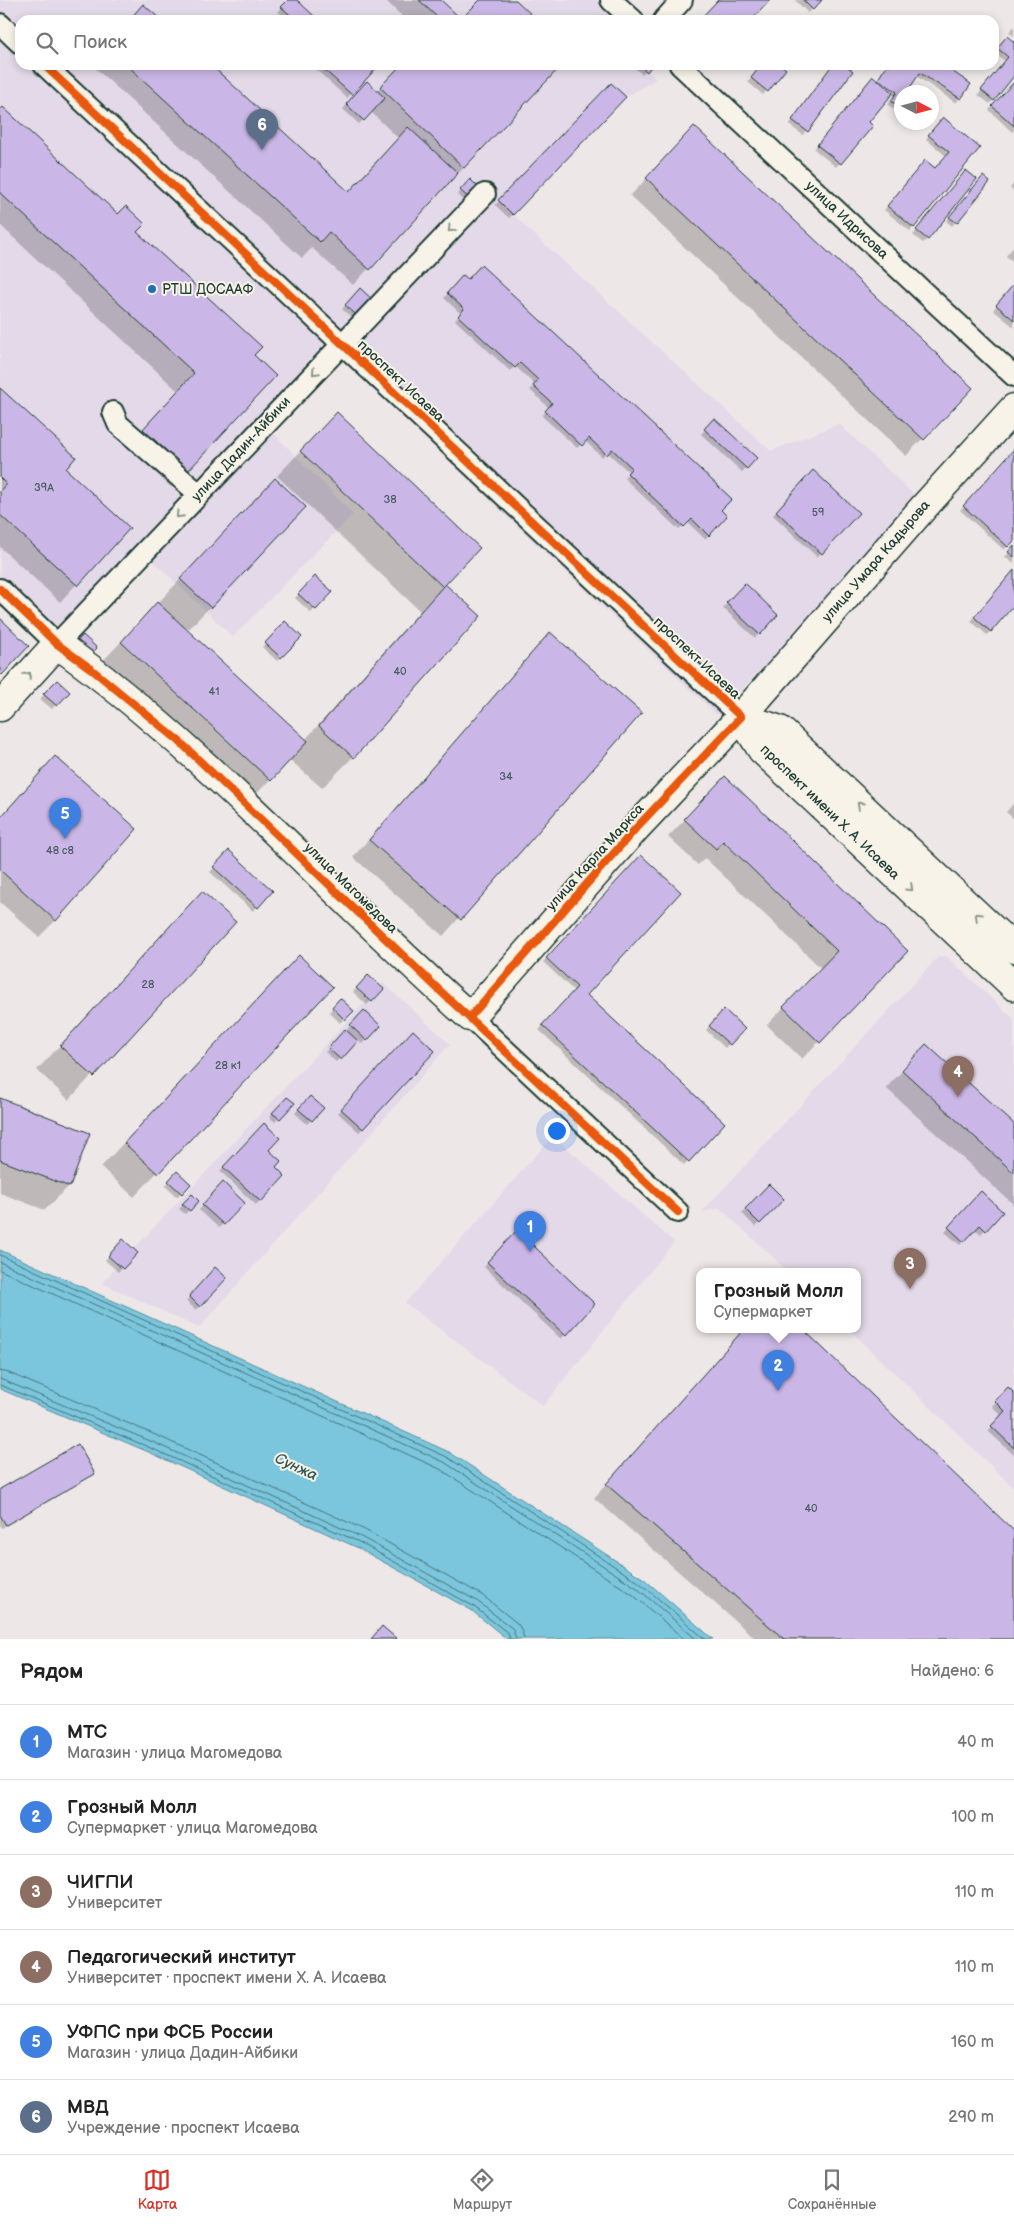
<!DOCTYPE html>
<html lang="ru">
<meta charset="utf-8">
<style>
body{margin:0;font-family:"Balsamiq Sans",sans-serif;background:#f6f6f6;color:#222}
.compass{position:absolute;left:894px;top:85px;width:45px;height:45px;border-radius:50%;background:#fff;box-shadow:0 2px 8px #0003;rotate:96deg}
.you{position:absolute;left:556px;top:1130px;width:18px;height:18px;margin:-12px;border:4px solid #fff;border-radius:50%;background:#1a73e8;box-shadow:0 0 0 8px #1a73e833}
.badge{display:grid;place-items:center;width:32px;height:32px;border-radius:50%;background:#d93025;color:#fff;font-size:16px;font-weight:700}
.pin{position:absolute;translate:-50% -41px;filter:drop-shadow(0 1px 2px #0008)}
.pin::after{content:'';position:absolute;top:26px;width:18px;height:15px;background:inherit;clip-path:polygon(0 0,100% 0,50% 100%)}
.popup{position:absolute;left:696px;top:1268px;width:165px;height:65px;box-sizing:border-box;display:grid;place-content:center;border-radius:10px;background:#fff;filter:drop-shadow(0 1px 4px #0005);font-size:16px;white-space:nowrap;color:#767676}
.popup b{font-size:19px;color:#222}
.popup::after{content:'';position:absolute;left:50%;top:100%;margin-left:-10px;border:10px solid transparent;border-top-color:#fff}
.list{margin:0;padding:0;list-style:none}
h2{display:flex;justify-content:space-between;align-items:center;height:65px;margin:0;padding:0 20px;font-size:21px}
h2 small{font-size:16px;font-weight:400;color:#767676}
.list li{display:grid;grid-template-columns:32px 1fr auto;gap:15px;align-items:center;box-sizing:border-box;height:75px;padding:0 20px;border-top:1px solid #e0e0e0}
.list b{display:block;font-size:19px;white-space:nowrap}
.list p{margin:0;font-size:16px;white-space:nowrap;color:#767676}
.list em{font-size:16px;font-style:normal;color:#767676}
.icon{flex:none;width:28px;height:28px;fill:none;stroke:currentColor;stroke-width:2;stroke-linecap:round;stroke-linejoin:round}
.map{position:relative;flex:none;width:1014px;height:1639px;overflow:hidden}
.search{position:absolute;background:#fff;box-shadow:0 2px 8px #0003;left:15px;right:15px;top:15px;height:55px;display:flex;align-items:center;gap:12px;box-sizing:border-box;padding:0 18px;border-radius:15px;color:#767676;font-size:19px}
.sheet{height:515px;background:#fff}
nav{display:flex;justify-content:space-around;align-items:center;box-sizing:border-box;height:70px;border-top:1px solid #e0e0e0;background:#fff;font-size:14px;color:#767676}
nav a{display:grid;justify-items:center;gap:2px}
nav .on{color:#d93025}
.map>svg:first-child{display:block}
.built{fill:#e3d9e8}
.water{fill:#7cc6dd;stroke:#578f99}
.shadow{fill:#0003}
.lines{fill:none;stroke-linecap:round;stroke-linejoin:round}
.shore{stroke:#447478;stroke-width:1}
.building{fill:#cab7e7;stroke:#1f3d34}
.street-casing{stroke:#1f3d34;stroke-width:24}
.secondary-casing{stroke:#1f3d34;stroke-width:31}
.street{stroke:#f7f3e8;stroke-width:20}
.secondary{stroke:#f7f3e8;stroke-width:28}
.cycleway-casing{stroke:#f7f3e8;stroke-width:11}
.cycleway{stroke:#e8590c;stroke-width:8}
.oneway{stroke:#8b988e}
.poi-dot{fill:#1f6fb2;stroke:#f7f3e8;stroke-width:2}
.labels{text-anchor:middle;dominant-baseline:central;stroke-width:4;stroke-linejoin:round;paint-order:stroke}
.number-label{font-size:11px;fill:#4a5c61}
.street-label{font-size:14px;fill:#1f3d34;stroke:#f7f3e8}
.poi-label{font-size:14px;fill:#1f3d34;stroke:#f7f3e8;text-anchor:start}
.water-label{font-size:15px;font-style:italic;fill:#325856;stroke:#f7f3e8}
</style>
<div class="map">
<svg width="1014" height="1639" viewBox="0 0 1014 1639">
<rect width="100%" height="100%" fill="#eee7e8"/>
<filter id="ink" filterUnits="userSpaceOnUse"><feTurbulence type="fractalNoise" baseFrequency=".02" numOctaves="2"/><feDisplacementMap in="SourceGraphic" scale="10" xChannelSelector="R" yChannelSelector="G"/><feConvolveMatrix kernelMatrix="1 2 1 2 8 2 1 2 1" color-interpolation-filters="sRGB"/></filter>
<g filter="url(#ink)">
<g class="built">
<polygon points="0,0 616,0 638,20 20,20 20,65 652,65 647,72 656,79 626,97 513,215 771,451 839,424 922,502 717,715 340,358 270,430 353,514 233,637 150,558 65,647 0,583"/>
<polygon points="946,956 1014,1019 1014,1488 850,1330 857,1330 857,1272 789,1272 720,1208 702,1212 938,957"/>
<polygon points="383,983 450,1044 199,1328 102,1283"/>
<polygon points="553,1136 674,1242 543,1406 405,1303"/>
</g>
<polygon class="water" points="0,1250 449,1452 644,1579 713,1639 507,1639 471,1610 356,1547 151,1453 0,1389"/>
<g class="shadow">
<polygon points="289,0 295,0 309,20 288,20 278,12"/>
<polygon points="385,0 440,0 460,20 406,20"/>
<polygon points="795,0 821,0 808,13"/>
<polygon points="1014,26 1014,36 1009,32"/>
<polygon points="1003,42 1014,44 1014,74 990,104 978,95 1005,61 994,53"/>
<polygon points="92,65 209,65 348,192 398,138 371,112 359,124 343,109 367,82 377,91 402,65 561,65 353,285 312,248 302,258"/>
<polygon points="311,65 377,65 347,98"/>
<polygon points="631,65 651,65 642,74"/>
<polygon points="762,65 787,65 763,95 748,82"/>
<polygon points="832,65 842,65 803,135 789,125"/>
<polygon points="887,65 941,65 970,84 956,103 916,76 906,92 902,92 902,99 894,109 888,105 894,96 891,94 867,122 871,126 836,167 814,149 869,81 877,81"/>
<polygon points="1014,84 1014,130 1012,132 989,110"/>
<polygon points="611,85 624,97 509,218 495,205"/>
<polygon points="0,112 136,232 252,355 187,470 171,487 127,446 178,391 0,225"/>
<polygon points="940,122 979,148 910,231 884,210 922,165 935,169 946,156 926,139"/>
<polygon points="678,145 971,388 906,456 630,196"/>
<polygon points="962,175 927,239 923,243 913,235"/>
<polygon points="470,181 480,191 467,204 457,195"/>
<polygon points="979,181 989,182 952,226 946,221"/>
<polygon points="1014,183 1014,192 1010,188"/>
<polygon points="1014,246 1014,262 1006,256"/>
<polygon points="463,276 726,516 705,539 687,522 679,530 624,478 629,472 607,452 602,457 585,441 577,448 542,416 549,408 530,390 535,385 515,366 510,371 455,320 461,314 444,298"/>
<polygon points="1014,285 1014,327 993,310"/>
<polygon points="360,290 358,323 342,309"/>
<polygon points="0,390 64,469 128,528 60,602 0,547"/>
<polygon points="714,420 755,458 742,472 701,434"/>
<polygon points="313,438 444,584 479,616 353,757 322,788 289,759 247,804 98,666 252,504 304,507 187,631 305,740 420,611 277,476"/>
<polygon points="1014,450 1014,539 1004,550 960,510"/>
<polygon points="813,472 858,513 817,557 773,515"/>
<polygon points="1014,547 1014,564 1005,557"/>
<polygon points="1014,571 1014,603 987,635 971,621"/>
<polygon points="315,577 331,592 311,613 295,598"/>
<polygon points="745,585 776,615 755,638 723,608"/>
<polygon points="285,623 300,637 277,661 262,647"/>
<polygon points="550,634 640,713 443,936 353,857"/>
<polygon points="57,681 68,692 52,709 40,699"/>
<polygon points="55,758 56,920 39,937 0,902 0,818"/>
<polygon points="708,795 906,951 802,1059 767,1025 821,968 705,858 698,865 668,837"/>
<polygon points="1014,803 1014,819 1006,812"/>
<polygon points="229,852 272,891 253,911 210,872"/>
<polygon points="641,857 585,995 723,1123 684,1165 539,1030 574,991 543,962"/>
<polygon points="202,893 234,922 69,1100 37,1070"/>
<polygon points="368,976 382,989 367,1005 353,992"/>
<polygon points="275,981 331,987 134,1197 101,1167"/>
<polygon points="340,999 352,1011 340,1023 329,1012"/>
<polygon points="724,1011 743,1029 725,1048 706,1030"/>
<polygon points="364,1012 379,1026 362,1044 357,1039 336,1062 325,1052"/>
<polygon points="413,1032 433,1051 359,1132 338,1113"/>
<polygon points="926,1046 1014,1126 1014,1205 886,1088"/>
<polygon points="310,1097 322,1108 307,1124 295,1113"/>
<polygon points="287,1098 293,1103 275,1122 269,1117"/>
<polygon points="0,1100 69,1186 45,1210 0,1193"/>
<polygon points="264,1125 267,1150 274,1167 283,1176 256,1205 220,1171"/>
<polygon points="177,1173 189,1184 177,1197 165,1186"/>
<polygon points="223,1184 243,1203 219,1228 199,1210"/>
<polygon points="769,1186 783,1199 755,1227 742,1213"/>
<polygon points="981,1193 1001,1212 981,1234 975,1229 960,1245 945,1232"/>
<polygon points="192,1196 198,1201 185,1214 179,1209"/>
<polygon points="517,1232 594,1304 561,1339 484,1267"/>
<polygon points="123,1241 136,1253 118,1272 105,1260"/>
<polygon points="215,1269 225,1278 196,1310 186,1301"/>
<polygon points="743,1330 802,1330 1014,1533 1014,1639 756,1639 594,1498"/>
<polygon points="1008,1389 1014,1394 1014,1455 988,1431 1002,1416 992,1406"/>
<polygon points="93,1474 2,1528 0,1525 0,1490"/>
</g>
<g class="lines">
<g class="shore">
<polyline points="0,1255 447,1457 640,1583 705,1639"/>
<polyline points="0,1262 444,1462 637,1588 696,1639"/>
<polyline points="0,1270 440,1469 632,1594 684,1639"/>
<polyline points="0,1371 9,1373 158,1436 365,1530 482,1595 518,1624 522,1631 524,1639"/>
<polyline points="0,1379 155,1443 361,1537 477,1601 513,1629 516,1639"/>
<polyline points="0,1385 153,1449 359,1542 473,1606 508,1633 510,1639"/>
</g>
</g>
<g class="building">
<polygon points="288,0 297,0 314,16 311,20 296,20 281,7"/>
<polygon points="419,0 441,0 461,19 480,0 516,0 537,20 440,20"/>
<polygon points="718,0 770,0 752,20 699,20"/>
<polygon points="803,0 822,0 813,10"/>
<polygon points="143,4 161,20 129,20"/>
<polygon points="1007,36 1014,42 1014,76 994,101 981,90 1008,57 997,48"/>
<polygon points="127,65 211,65 349,192 408,127 458,173 370,270 329,232 320,242"/>
<polygon points="319,65 379,65 352,95"/>
<polygon points="401,65 562,65 464,168 380,87"/>
<polygon points="639,65 652,65 647,72"/>
<polygon points="761,65 781,65 786,69 768,92 751,78"/>
<polygon points="832,65 845,65 853,71 808,132 792,120"/>
<polygon points="887,65 943,65 971,84 961,99 920,73 907,92 902,92 902,102 899,106 891,101 897,92 878,79"/>
<polygon points="873,76 893,93 869,122 873,126 841,164 817,145"/>
<polygon points="367,81 385,98 364,121 346,104"/>
<polygon points="1014,82 1014,126 992,106"/>
<polygon points="611,83 626,97 513,215 498,200"/>
<polygon points="3,107 118,214 126,206 145,224 137,232 262,347 254,355 276,376 188,471 143,429 194,373 0,193 0,110"/>
<polygon points="943,117 980,148 914,228 887,206 925,160 935,168 949,152 928,135"/>
<polygon points="694,126 973,388 924,440 646,178"/>
<polygon points="966,170 977,179 928,240 916,230"/>
<polygon points="983,176 990,182 957,223 949,217"/>
<polygon points="470,179 482,191 472,201 460,190"/>
<polygon points="481,265 732,499 721,510 727,516 709,536 692,519 684,527 627,473 632,468 612,449 607,455 589,438 582,446 545,411 552,403 533,386 538,380 520,363 515,368 458,316 464,309 447,293 463,275 468,279"/>
<polygon points="1014,284 1014,320 996,305"/>
<polygon points="360,288 377,304 362,320 345,305"/>
<polygon points="0,388 76,457 66,469 130,528 78,586 0,515 0,491 6,484 0,478"/>
<polygon points="337,412 480,548 443,587 300,451"/>
<polygon points="714,418 757,458 747,469 704,429"/>
<polygon points="1014,449 1014,541 1008,547 963,506"/>
<polygon points="813,470 859,513 822,554 776,511"/>
<polygon points="275,478 306,507 211,608 180,579"/>
<polygon points="1014,545 1014,557 1008,552"/>
<polygon points="1014,570 1014,605 991,632 974,617"/>
<polygon points="315,576 333,592 316,610 298,594"/>
<polygon points="745,583 778,615 760,635 726,603"/>
<polygon points="445,584 481,616 354,758 319,726"/>
<polygon points="157,602 308,741 271,781 121,642"/>
<polygon points="0,618 29,646 2,675 0,673"/>
<polygon points="285,621 302,637 281,658 265,643"/>
<polygon points="550,632 642,713 461,920 369,840"/>
<polygon points="83,635 97,648 85,661 71,648"/>
<polygon points="57,680 70,692 57,706 43,694"/>
<polygon points="55,756 137,829 56,921 0,870 0,818"/>
<polygon points="725,776 908,951 820,1043 783,1007 837,951 723,841 716,849 684,819"/>
<polygon points="229,850 273,891 258,908 213,867"/>
<polygon points="641,855 681,892 587,995 725,1123 689,1162 542,1025 577,987 546,958"/>
<polygon points="202,891 236,922 94,1077 60,1046"/>
<polygon points="299,955 333,987 158,1174 124,1143"/>
<polygon points="368,975 384,989 372,1002 356,988"/>
<polygon points="340,998 354,1011 345,1020 332,1007"/>
<polygon points="724,1009 745,1029 730,1045 709,1026"/>
<polygon points="364,1010 381,1026 367,1041 350,1025"/>
<polygon points="345,1029 358,1041 341,1060 328,1048"/>
<polygon points="413,1030 435,1051 363,1129 341,1109"/>
<polygon points="926,1044 1014,1124 1014,1173 902,1070"/>
<polygon points="310,1096 324,1108 312,1121 298,1109"/>
<polygon points="287,1097 295,1103 280,1119 272,1113"/>
<polygon points="0,1098 90,1133 70,1187 0,1160"/>
<polygon points="264,1123 280,1138 269,1150 281,1161 276,1167 285,1176 261,1202 223,1167"/>
<polygon points="177,1171 191,1184 182,1194 168,1181"/>
<polygon points="223,1182 245,1203 224,1225 202,1205"/>
<polygon points="769,1184 784,1199 760,1224 745,1209"/>
<polygon points="981,1191 1003,1212 986,1231 980,1225 964,1242 948,1227"/>
<polygon points="192,1194 199,1201 190,1211 182,1204"/>
<polygon points="517,1230 595,1304 566,1336 487,1262"/>
<polygon points="123,1239 138,1253 123,1269 108,1256"/>
<polygon points="215,1267 227,1278 200,1307 189,1296"/>
<polygon points="743,1330 804,1330 1014,1531 1014,1639 784,1639 606,1484"/>
<polygon points="1008,1387 1014,1393 1014,1448 991,1426 1005,1411 995,1401"/>
<polygon points="78,1444 95,1474 6,1525 0,1515 0,1489"/>
<polygon points="382,1626 397,1639 371,1639"/>
</g>
<g class="lines">
<g class="street-casing">
<g id="street">
<polyline points="611,0 633,20"/>
<polyline points="664,20 682,0"/>
<polyline points="0,24 20,43"/>
<polyline points="44,65 741,717"/>
<polyline points="680,65 1014,376"/>
<polyline points="113,412 118,424 199,494"/>
<polyline points="0,589 57,644 485,194"/>
<polyline points="470,1017 678,1212"/>
</g>
</g>
<g class="secondary-casing">
<g id="secondary">
<path d="M 0,707 L 57,644 C 208,752 331,894 470,1017 L 636,828 L 741,717 L 923,508 L 1014,408"/>
<polyline points="741,717 762,750 1014,986"/>
<polyline points="741,717 780,730 1014,949"/>
</g>
</g>
<use href="#street" class="street"/>
<use href="#secondary" class="secondary"/>
<g class="cycleway-casing">
<g id="cycleway">
<polyline points="44,65 741,717 636,828 470,1017"/>
<polyline points="0,589 57,644 90,668 179,741 436,987 678,1212"/>
</g>
</g>
<use href="#cycleway" class="cycleway"/>
</g>
<defs><path id="oneway-chevron" d="M-2-3.5L2.5 0L-2 3.5" fill="none" stroke-width="1.6" stroke-linecap="round" stroke-linejoin="round" transform="scale(1.25)"/></defs>
<g class="oneway">
<use href="#oneway-chevron" transform="translate(451 229) rotate(134)"/>
<use href="#oneway-chevron" transform="translate(315 372) rotate(133)"/>
<use href="#oneway-chevron" transform="translate(179 515) rotate(133)"/>
<use href="#oneway-chevron" transform="translate(28 675) rotate(-48)"/>
<use href="#oneway-chevron" transform="translate(860 805) rotate(-137)"/>
<use href="#oneway-chevron" transform="translate(910 888) rotate(43)"/>
<use href="#oneway-chevron" transform="translate(978 916) rotate(-137)"/>
</g>
</g>
<circle class="poi-dot" cx="152" cy="289" r="5"/>
<g class="labels">
<g class="number-label">
<text x="44" y="487">39А</text>
<text x="390" y="499">38</text>
<text x="818" y="512">59</text>
<text x="400" y="671">40</text>
<text x="214" y="691">41</text>
<text x="506" y="776">34</text>
<text x="60" y="850">48 с8</text>
<text x="148" y="984">28</text>
<text x="228" y="1065">28 к1</text>
<text x="811" y="1508">40</text>
</g>
<g class="street-label">
<text transform="translate(847 220) rotate(43)">улица Идрисова</text>
<text transform="translate(401 381) rotate(43)">проспект Исаева</text>
<text transform="translate(241 449) rotate(-47)">улица Дадин-Айбики</text>
<text transform="translate(876 561) rotate(-49)">улица Умара Кадырова</text>
<text transform="translate(697 658) rotate(43)">проспект Исаева</text>
<text transform="translate(830 812) rotate(44)">проспект имени Х. А. Исаева</text>
<text transform="translate(595 857) rotate(-48)">улица Карла Маркса</text>
<text transform="translate(351 888) rotate(44)">улица Магомедова</text>
</g>
<g class="poi-label">
<text x="162" y="289">РТШ ДОСААФ</text>
</g>
<g class="water-label">
<text transform="translate(296 1467) rotate(25)">Сунжа</text>
</g>
</g>
</svg>
<svg class="compass" viewBox="-18 -18 36 36"><path d="M0-13l5 13h-10z" fill="#e53935"/><path d="M0 13l5-13h-10z" fill="#767676"/></svg>
<div class="you"></div>
<div class="pin badge" style="left:530px;top:1252px;background:#3f7fe0">1</div>
<div class="pin badge" style="left:778px;top:1391px;background:#3f7fe0">2</div>
<div class="popup"><b>Грозный Молл</b>Супермаркет</div>
<div class="pin badge" style="left:910px;top:1289px;background:#8d6e63">3</div>
<div class="pin badge" style="left:958px;top:1097px;background:#8d6e63">4</div>
<div class="pin badge" style="left:65px;top:839px;background:#3f7fe0">5</div>
<div class="pin badge" style="left:262px;top:150px;background:#5c6f8a">6</div>
<div class="search"><svg class="icon" aria-label="search" viewBox="0 0 24 24"><circle cx="10" cy="10" r="6"/><path d="M15 15l6 6"/></svg>Поиск</div>
</div>
<section class="sheet">
<h2>Рядом<small>Найдено: 6</small></h2>
<ul class="list">
<li><span class="badge" style="background:#3f7fe0">1</span><div><b>МТС</b><p>Магазин · улица Магомедова</p></div><em>40 m</em></li>
<li><span class="badge" style="background:#3f7fe0">2</span><div><b>Грозный Молл</b><p>Супермаркет · улица Магомедова</p></div><em>100 m</em></li>
<li><span class="badge" style="background:#8d6e63">3</span><div><b>ЧИГПИ</b><p>Университет</p></div><em>110 m</em></li>
<li><span class="badge" style="background:#8d6e63">4</span><div><b>Педагогический институт</b><p>Университет · проспект имени Х. А. Исаева</p></div><em>110 m</em></li>
<li><span class="badge" style="background:#3f7fe0">5</span><div><b>УФПС при ФСБ России</b><p>Магазин · улица Дадин-Айбики</p></div><em>160 m</em></li>
<li><span class="badge" style="background:#5c6f8a">6</span><div><b>МВД</b><p>Учреждение · проспект Исаева</p></div><em>290 m</em></li>
</ul>
</section>
<nav>
<a class="on"><svg class="icon" aria-label="map" viewBox="0 0 24 24"><path d="M3 6l6-2 6 2 6-2v14l-6 2-6-2-6 2zM9 4v14M15 6v14"/></svg>Карта</a>
<a><svg class="icon" aria-label="directions" viewBox="0 0 24 24"><path d="M12 3l9 9-9 9-9-9zM9 14v-3h6M13 9l2 2-2 2"/></svg>Маршрут</a>
<a><svg class="icon" aria-label="saved" viewBox="0 0 24 24"><path d="M7 4h10v16l-5-4-5 4z"/></svg>Сохранённые</a>
</nav>
